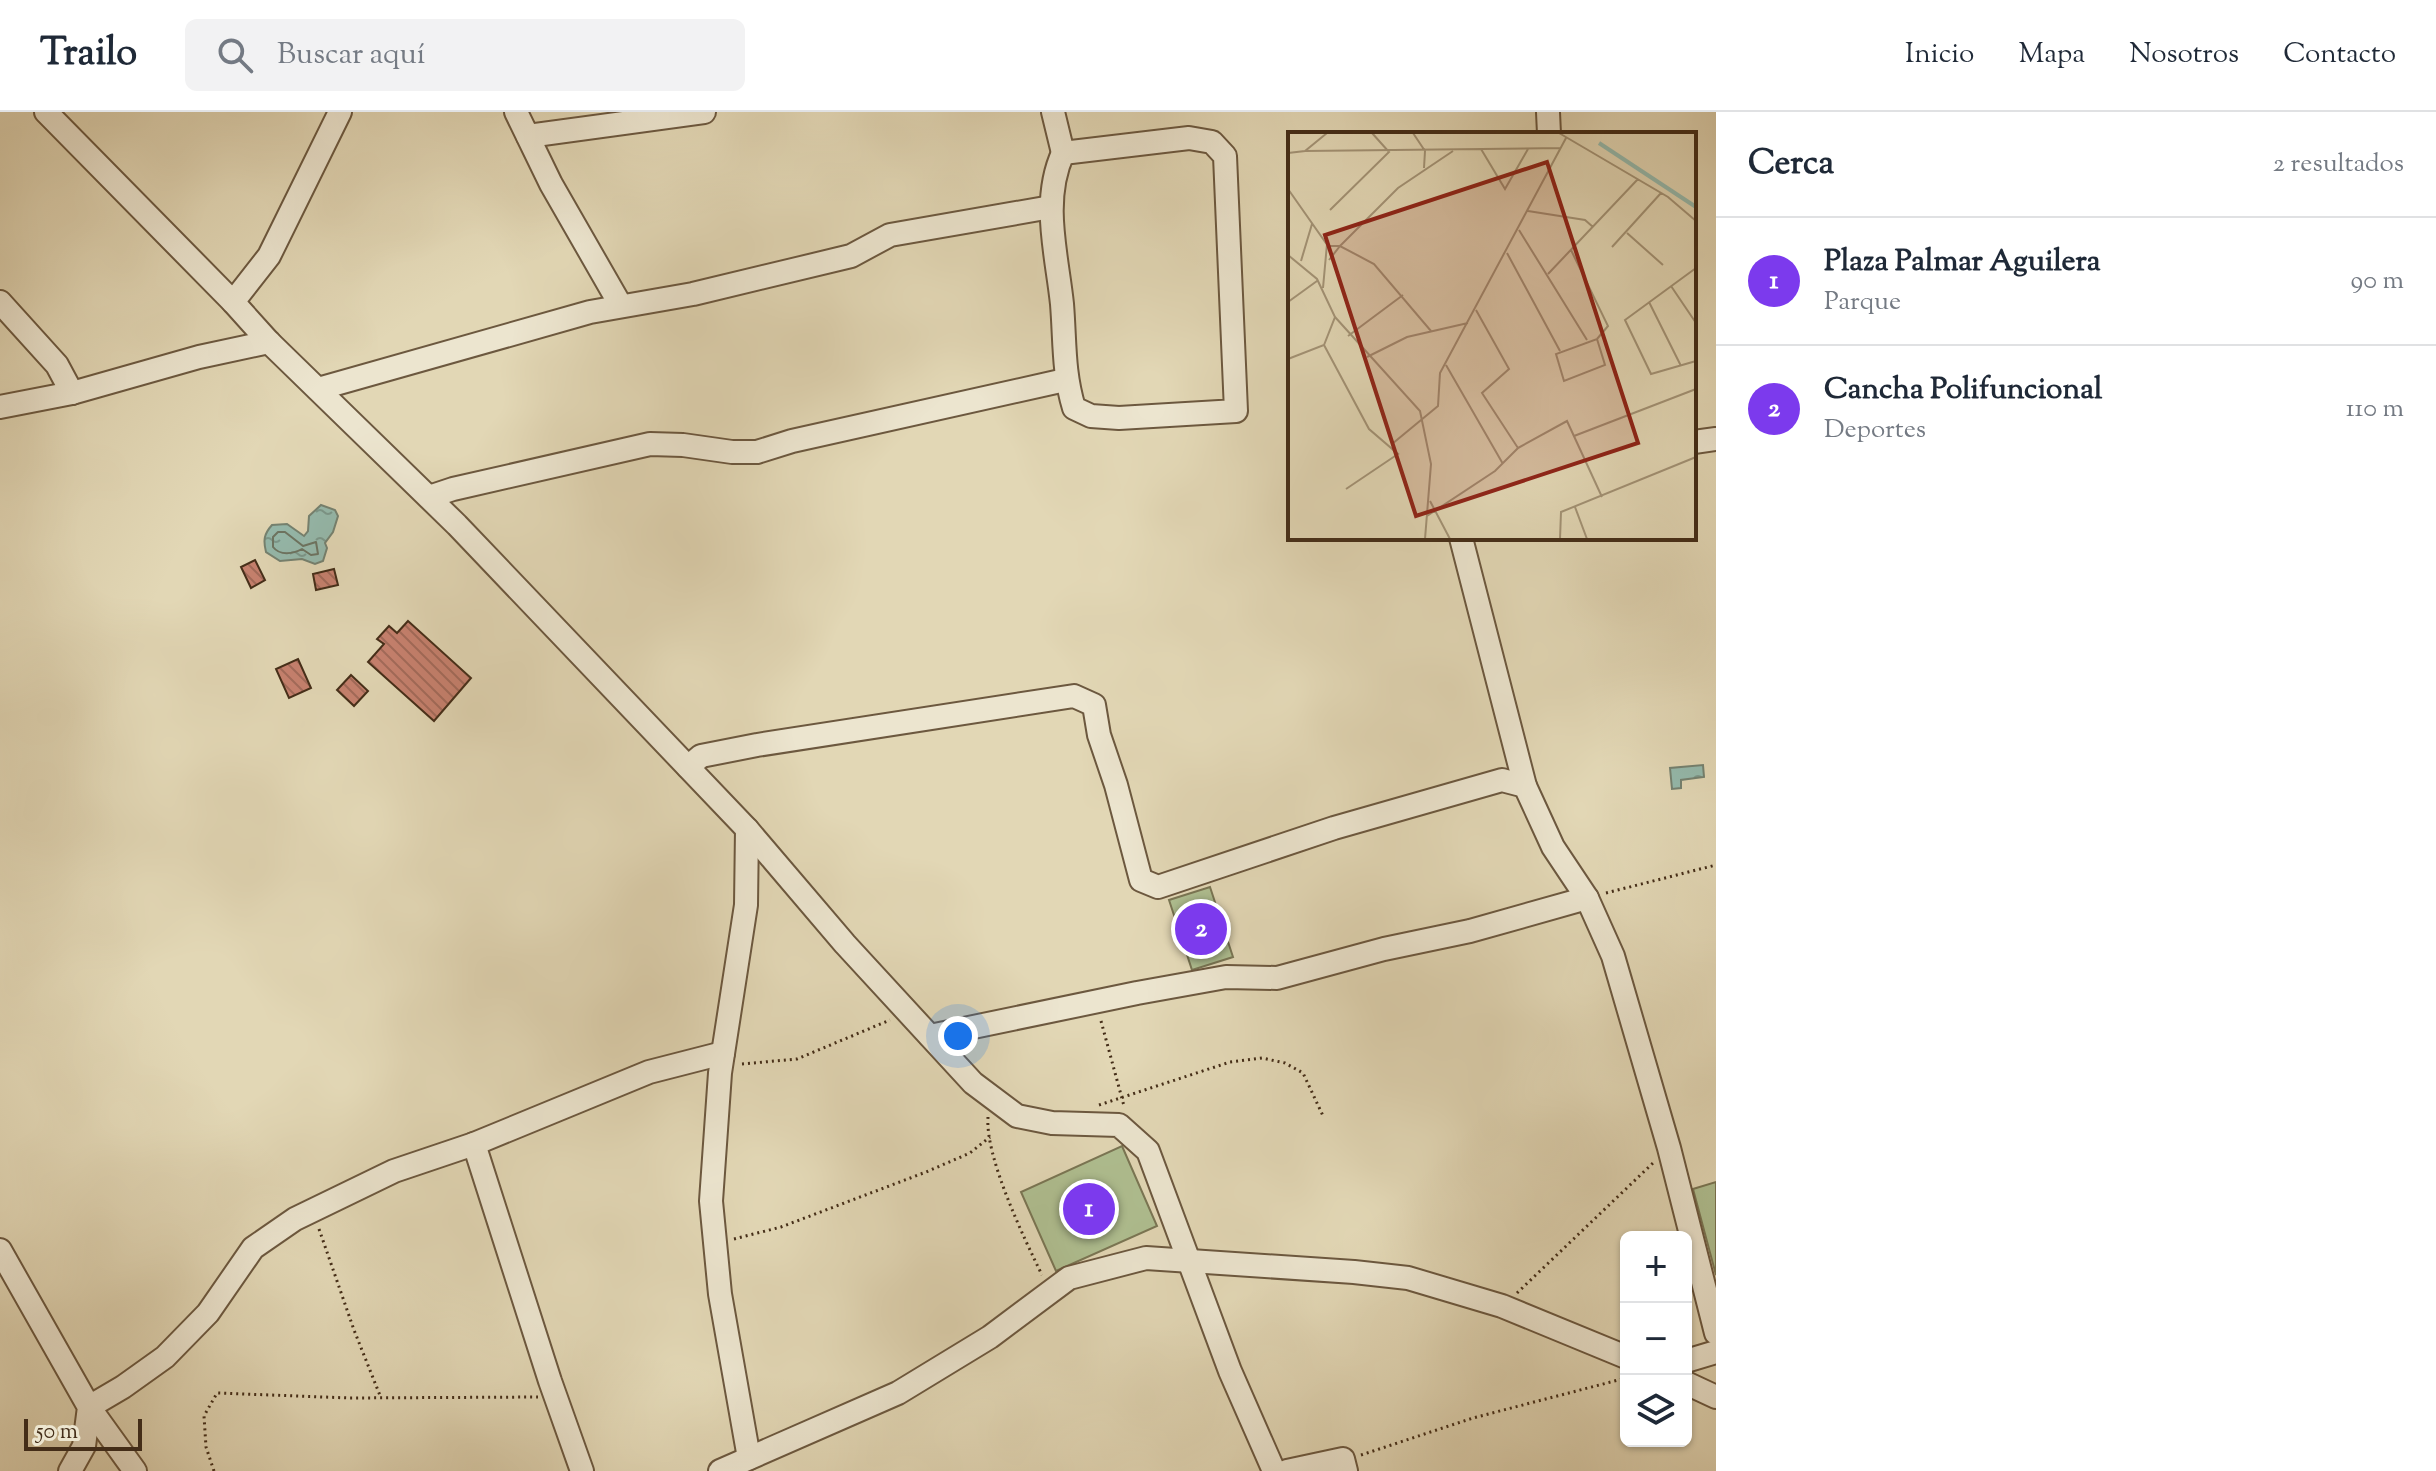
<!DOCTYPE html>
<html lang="es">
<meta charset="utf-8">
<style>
body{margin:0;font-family:"Sorts Mill Goudy",serif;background:#f2f2f3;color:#1f2937}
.controls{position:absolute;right:24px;bottom:24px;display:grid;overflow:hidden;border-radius:12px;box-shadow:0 2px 6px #0004}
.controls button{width:72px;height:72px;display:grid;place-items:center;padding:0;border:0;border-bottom:2px solid #e0e1e3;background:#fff;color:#1f2937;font:40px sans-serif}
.scale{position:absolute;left:24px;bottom:20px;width:118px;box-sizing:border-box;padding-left:8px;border:4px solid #442d18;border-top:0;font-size:22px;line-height:28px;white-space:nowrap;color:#442d18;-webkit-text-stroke:6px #ece5cf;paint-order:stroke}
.you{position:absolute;left:958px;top:924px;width:28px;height:28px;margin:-20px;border:6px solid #fff;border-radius:50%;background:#1a73e8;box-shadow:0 0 0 12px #1a73e833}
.badge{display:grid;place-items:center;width:52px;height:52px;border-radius:50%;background:#7c3aed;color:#fff;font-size:26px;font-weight:700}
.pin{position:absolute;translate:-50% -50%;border:4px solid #fff;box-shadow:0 2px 8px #0006}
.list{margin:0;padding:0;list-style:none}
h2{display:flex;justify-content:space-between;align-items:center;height:104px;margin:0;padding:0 32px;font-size:34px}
h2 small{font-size:26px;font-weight:400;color:#747a83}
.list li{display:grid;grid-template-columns:52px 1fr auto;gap:24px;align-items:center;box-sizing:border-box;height:128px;padding:0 32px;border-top:2px solid #e0e1e3}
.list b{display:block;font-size:30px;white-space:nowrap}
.list p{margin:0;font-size:26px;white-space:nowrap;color:#747a83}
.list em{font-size:26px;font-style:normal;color:#747a83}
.icon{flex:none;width:44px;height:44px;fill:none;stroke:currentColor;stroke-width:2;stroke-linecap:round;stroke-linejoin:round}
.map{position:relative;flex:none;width:1716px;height:1359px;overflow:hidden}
header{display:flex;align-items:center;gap:48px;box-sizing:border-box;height:112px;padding:0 40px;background:#fff;border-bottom:2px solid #e0e1e3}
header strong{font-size:38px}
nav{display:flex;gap:44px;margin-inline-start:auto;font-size:28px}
.search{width:560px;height:72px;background:#f2f2f3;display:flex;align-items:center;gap:20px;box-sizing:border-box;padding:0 28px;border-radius:12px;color:#747a83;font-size:30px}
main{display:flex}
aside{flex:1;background:#fff}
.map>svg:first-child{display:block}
.park{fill:#afbf91;stroke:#7a7654;stroke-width:2}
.water{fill:url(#water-ripples);stroke:#758271;stroke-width:2}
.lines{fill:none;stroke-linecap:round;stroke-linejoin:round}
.shore{stroke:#6c7462;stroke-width:2}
.building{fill:url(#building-back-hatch);stroke:#442d18;stroke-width:2}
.minor-casing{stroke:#6c583f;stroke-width:26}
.path{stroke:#442d18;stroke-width:3;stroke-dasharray:2 4;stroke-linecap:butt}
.minor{stroke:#ece5cf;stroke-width:22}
.inset-river{fill:none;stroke:#95baad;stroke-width:4}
.inset-road{fill:none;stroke:#a39376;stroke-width:2}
.view{fill:#8f2418;fill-opacity:0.15;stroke:#8f2418;stroke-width:4}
.inset-edge{fill:none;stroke:#442d18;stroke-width:4}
</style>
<header>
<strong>Trailo</strong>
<div class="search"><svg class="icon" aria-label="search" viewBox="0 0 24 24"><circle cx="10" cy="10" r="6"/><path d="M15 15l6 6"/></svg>Buscar aquí</div>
<nav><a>Inicio</a><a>Mapa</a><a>Nosotros</a><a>Contacto</a></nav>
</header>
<main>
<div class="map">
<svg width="1716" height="1359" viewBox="0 0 1716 1359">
<defs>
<pattern id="water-ripples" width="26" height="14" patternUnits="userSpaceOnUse" patternTransform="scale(2)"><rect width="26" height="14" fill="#95baad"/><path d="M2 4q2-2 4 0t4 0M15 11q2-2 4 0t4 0" fill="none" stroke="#7b988c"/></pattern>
<pattern id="building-back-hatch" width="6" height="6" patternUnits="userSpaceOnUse" patternTransform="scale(2)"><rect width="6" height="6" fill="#c7816f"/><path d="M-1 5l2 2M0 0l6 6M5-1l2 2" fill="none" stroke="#a36a5a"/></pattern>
</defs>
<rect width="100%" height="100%" fill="#e2d7b5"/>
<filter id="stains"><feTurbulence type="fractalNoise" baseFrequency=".0025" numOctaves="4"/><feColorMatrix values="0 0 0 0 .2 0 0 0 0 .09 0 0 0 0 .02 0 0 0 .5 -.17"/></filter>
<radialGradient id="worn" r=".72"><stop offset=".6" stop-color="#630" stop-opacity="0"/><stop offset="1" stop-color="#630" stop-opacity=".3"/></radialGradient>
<g class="park">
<polygon points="1210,775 1233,845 1192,858 1169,788"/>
<polygon points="1122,1034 1157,1114 1056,1159 1021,1080"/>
<polygon points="1716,1070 1716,1163 1693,1077"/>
</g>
<g class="water">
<path d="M 321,393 L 335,398 L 338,404 L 333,420 L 325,431 L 327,436 L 323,449 L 315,452 L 302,447 L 280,449 L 266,440 C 263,428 264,422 272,413 L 287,412 L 304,424 L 308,419 L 309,404 Z"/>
<polygon points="1703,653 1704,665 1681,668 1681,676 1672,677 1670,656"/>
</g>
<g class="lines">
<path class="shore" d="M 285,420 L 303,434 L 316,430 L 318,442 L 311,443 L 302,437 C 293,442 280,444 273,435 L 273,425 L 278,420 Z"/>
</g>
<g class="building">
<polygon points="255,448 265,468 251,476 241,455"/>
<polygon points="334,457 338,473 316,478 313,462"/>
<polygon points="408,509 471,566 434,609 368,550 384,532 377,527 389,514 397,521"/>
<polygon points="298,547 311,576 289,586 276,557"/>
<polygon points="351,563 368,579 354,594 337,578"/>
<polygon points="1085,1089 1095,1096 1088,1107 1078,1100"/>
</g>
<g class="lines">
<g class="minor-casing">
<g id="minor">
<polyline points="46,0 233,190 269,230 457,413 747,717 845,832 973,971 1017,1004 1052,1011 1119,1013 1148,1039 1230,1259 1274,1359"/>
<polyline points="516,0 551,72 621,194"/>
<polyline points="1053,0 1063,41"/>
<polyline points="1548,0 1549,22"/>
<polyline points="528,24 704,0"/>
<path d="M 1189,26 L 1212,30 L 1225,44 L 1236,299 L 1119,306 L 1091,304 L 1074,296 C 1063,260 1065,229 1062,192 C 1057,143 1041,89 1063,41 Z"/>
<polyline points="0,190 57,253 72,281"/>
<polyline points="233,190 269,144 340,0"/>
<polyline points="318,277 590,200 693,182 851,144 890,123 1051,95"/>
<polyline points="0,295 72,281 199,245 269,230"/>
<polyline points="1694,330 1716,327"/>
<polyline points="429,385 453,377 650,332 683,333 732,340 757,340 792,329 1065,268"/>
<polyline points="1461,426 1525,674"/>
<polyline points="688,655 701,644 757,633 1074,584 1094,593 1099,623 1116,673 1141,768 1158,775 1334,716 1502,668 1525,674 1553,735 1587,786 1613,844 1669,1036 1716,1221"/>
<polyline points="747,717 746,793 720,961 711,1089 720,1182 749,1346"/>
<polyline points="930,924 1137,881 1226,865 1277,866 1384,837 1470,819 1587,786"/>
<polyline points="474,1032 550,1269 582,1359"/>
<polyline points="0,1138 89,1295 84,1334 70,1359"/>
<polyline points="1686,1249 1716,1240"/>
<polyline points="1686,1271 1716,1285"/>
<polyline points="135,1359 89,1295 123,1275 165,1245 208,1201 253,1136 295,1107 394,1059 474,1032 649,960 723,941"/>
<polyline points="720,1359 898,1281 990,1225 1069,1166 1146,1146 1354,1160 1408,1166 1502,1194 1626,1245"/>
<polyline points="1287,1359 1343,1347 1346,1359"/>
</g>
</g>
<g class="path">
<polyline points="1606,781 1716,753"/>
<polyline points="1101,909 1124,994"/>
<polyline points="742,952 797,947 890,908"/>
<polyline points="1099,993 1230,950 1262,946 1285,951 1303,961 1324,1006"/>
<path d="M 988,1005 C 985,1045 1024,1126 1042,1163"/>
<polyline points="319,1117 354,1218 381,1286"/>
<polyline points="734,1127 781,1115 926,1060 970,1041 990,1025"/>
<polyline points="1517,1181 1653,1051"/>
<polyline points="1361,1343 1473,1306 1626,1266"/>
<polyline points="214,1359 206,1335 204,1304 217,1281 350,1286 538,1285"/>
</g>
<use href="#minor" class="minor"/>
</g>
<g transform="translate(1288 20)">
<rect width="408" height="408" fill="#e2d7b5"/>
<path class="inset-river" d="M 311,11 L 408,75"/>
<path class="inset-road" d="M 125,1 L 137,19 L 136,36M 271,1 L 380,65 L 408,89M 193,17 L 217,57 L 240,17M 17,19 L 273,16M 0,21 L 17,19 L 39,1M 0,57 L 40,114 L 52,114 L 110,56 L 165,19M 42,78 L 101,20 L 84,1M 240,79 L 297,88 L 305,95M 231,98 L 299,208M 339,101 L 375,133M 324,115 L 373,61M 283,118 L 320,194 L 309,207M 219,121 L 272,219M 0,123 L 29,147 L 47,185 L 36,213 L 0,227M 41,128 L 52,114 L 86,132 L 143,199M 13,129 L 24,92M 408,136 L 337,188 L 363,242 L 408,229M 260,142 L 350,47M 383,154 L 408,191M 35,156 L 39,112M 0,170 L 29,149M 361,170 L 393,234M 47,185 L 132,279 L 143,332 L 137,407M 60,204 L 115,163M 309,207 L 317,233 L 276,249 L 268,222 ZM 36,213 L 81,297 L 110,322 L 58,357M 79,225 L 119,205 L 180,191M 158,233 L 215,332M 286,304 L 408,257M 104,312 L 150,274 L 152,241 L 278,6M 230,316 L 279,289 L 314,365M 142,369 L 162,407M 287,375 L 299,407M 139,384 L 207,339 L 230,316 L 194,261 L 221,237 L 188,178M 272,407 L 273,380 L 408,325"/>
<path class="view" d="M 259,30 L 350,311 L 128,384 L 37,103 Z"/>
<rect width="408" height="408" class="inset-edge"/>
</g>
<rect width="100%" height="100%" filter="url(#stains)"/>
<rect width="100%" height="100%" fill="url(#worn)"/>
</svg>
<div class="controls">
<button>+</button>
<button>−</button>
<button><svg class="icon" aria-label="layers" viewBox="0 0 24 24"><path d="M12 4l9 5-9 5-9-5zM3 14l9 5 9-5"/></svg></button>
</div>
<div class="scale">50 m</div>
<div class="you"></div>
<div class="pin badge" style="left:1089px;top:1097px">1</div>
<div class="pin badge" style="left:1201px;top:817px">2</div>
</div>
<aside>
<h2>Cerca<small>2 resultados</small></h2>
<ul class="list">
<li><span class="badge">1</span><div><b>Plaza Palmar Aguilera</b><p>Parque</p></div><em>90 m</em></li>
<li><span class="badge">2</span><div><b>Cancha Polifuncional</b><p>Deportes</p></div><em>110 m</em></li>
</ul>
</aside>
</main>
